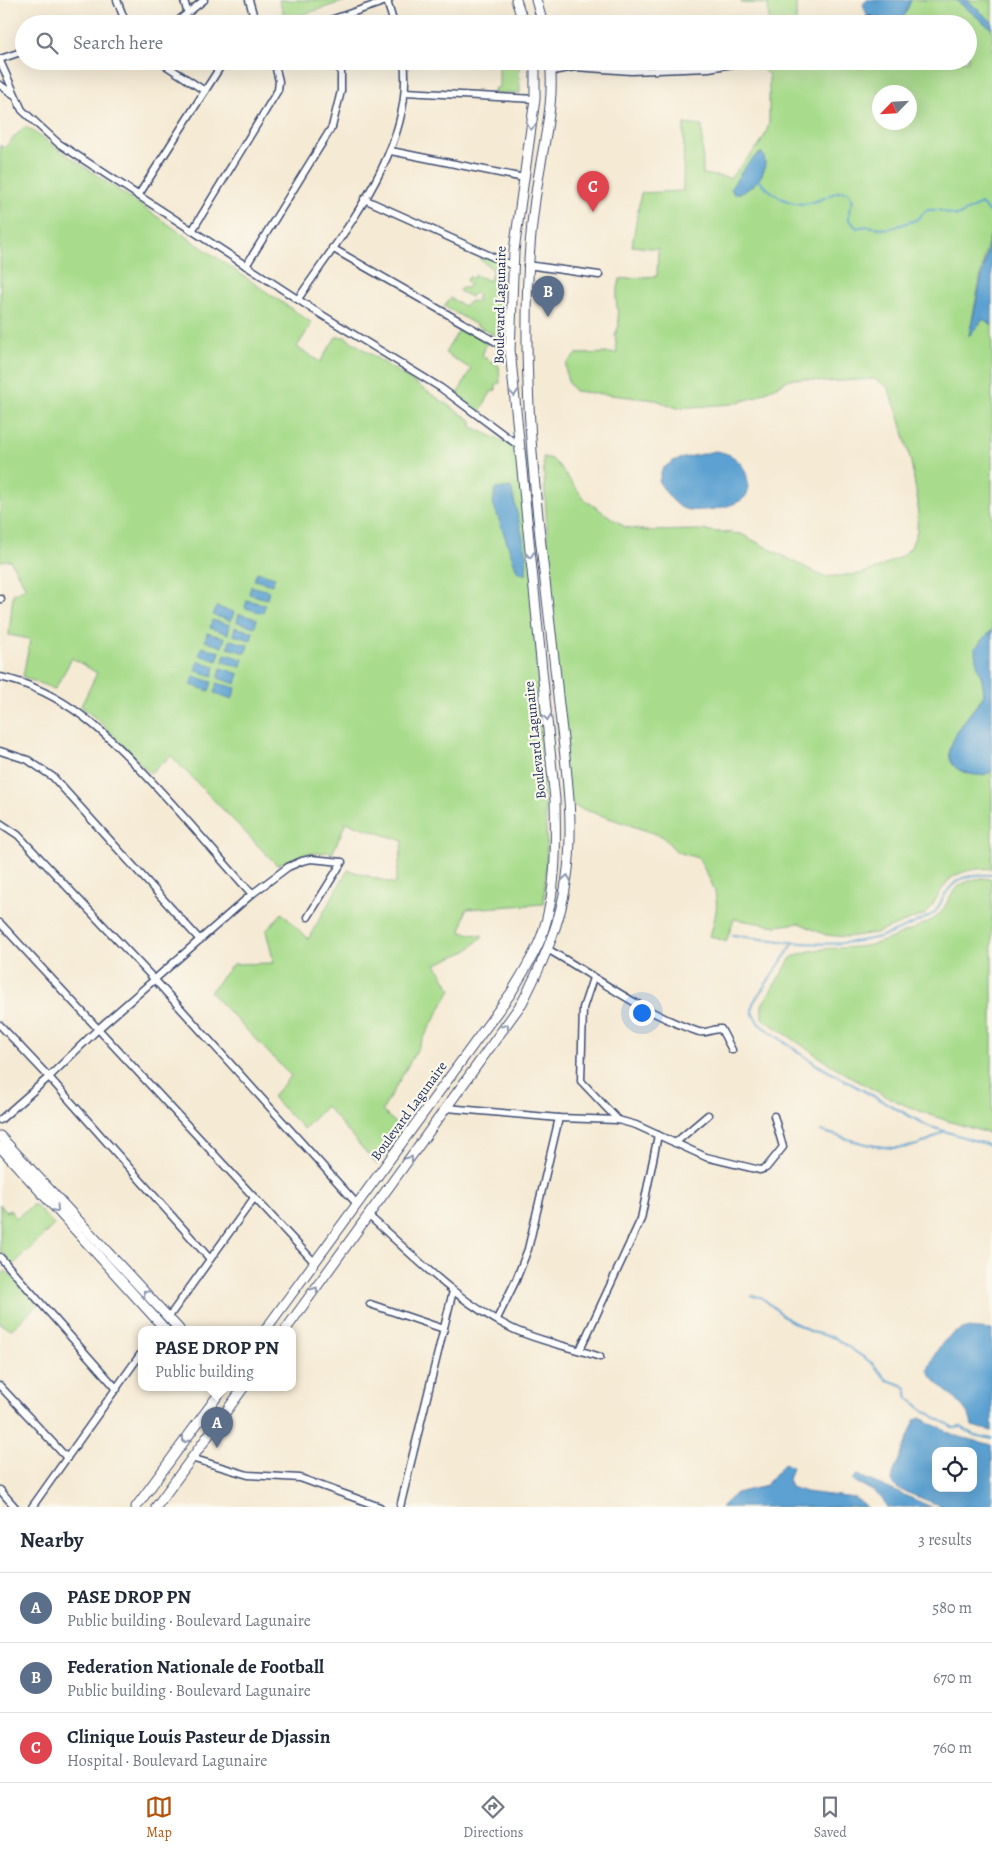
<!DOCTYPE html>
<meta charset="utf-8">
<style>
body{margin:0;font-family:Alegreya,serif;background:#f2f2f3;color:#1f2937}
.controls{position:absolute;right:15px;bottom:15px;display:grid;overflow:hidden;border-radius:10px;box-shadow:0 5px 20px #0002}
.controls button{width:45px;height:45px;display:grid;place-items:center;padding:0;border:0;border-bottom:1px solid #e0e1e3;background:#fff;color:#1f2937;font:25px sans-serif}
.compass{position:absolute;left:872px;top:85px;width:45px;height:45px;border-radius:50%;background:#fff;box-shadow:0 5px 20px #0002;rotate:245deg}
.you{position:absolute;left:641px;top:1012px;width:18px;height:18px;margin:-12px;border:4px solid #fff;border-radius:50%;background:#1a73e8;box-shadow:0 0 0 8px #1a73e833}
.badge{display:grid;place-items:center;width:32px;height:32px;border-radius:50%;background:#b45309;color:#fff;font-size:16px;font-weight:700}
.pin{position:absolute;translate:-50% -41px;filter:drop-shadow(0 1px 2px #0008)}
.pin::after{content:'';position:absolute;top:26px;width:18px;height:15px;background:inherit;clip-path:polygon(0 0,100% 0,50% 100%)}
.popup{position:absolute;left:138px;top:1326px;width:158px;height:65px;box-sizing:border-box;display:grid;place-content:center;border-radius:10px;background:#fff;filter:drop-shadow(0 1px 4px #0005);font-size:16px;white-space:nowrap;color:#747a83}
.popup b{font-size:19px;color:#1f2937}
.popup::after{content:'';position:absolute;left:50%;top:100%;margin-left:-10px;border:10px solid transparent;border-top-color:#fff}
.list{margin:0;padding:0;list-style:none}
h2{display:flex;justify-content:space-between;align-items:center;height:65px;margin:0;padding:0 20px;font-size:21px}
h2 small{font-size:16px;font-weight:400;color:#747a83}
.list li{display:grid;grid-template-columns:32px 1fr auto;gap:15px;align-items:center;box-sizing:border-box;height:70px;padding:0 20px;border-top:1px solid #e0e1e3}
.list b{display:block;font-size:19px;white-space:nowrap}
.list p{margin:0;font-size:16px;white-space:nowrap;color:#747a83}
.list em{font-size:16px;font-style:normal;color:#747a83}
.icon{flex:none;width:28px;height:28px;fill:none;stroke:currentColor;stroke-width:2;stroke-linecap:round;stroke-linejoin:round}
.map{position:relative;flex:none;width:992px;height:1507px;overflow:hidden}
.search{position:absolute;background:#fff;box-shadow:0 5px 20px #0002;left:15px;right:15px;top:15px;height:55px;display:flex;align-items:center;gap:12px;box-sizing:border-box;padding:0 18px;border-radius:28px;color:#747a83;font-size:19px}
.sheet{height:275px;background:#fff}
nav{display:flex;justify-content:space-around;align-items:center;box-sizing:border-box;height:70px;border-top:1px solid #e0e1e3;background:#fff;font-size:14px;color:#747a83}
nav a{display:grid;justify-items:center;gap:2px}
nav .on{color:#b45309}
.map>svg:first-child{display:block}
.green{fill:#a8dc8c;stroke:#628675;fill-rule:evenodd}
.water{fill:#5ba1d1;stroke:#3b6898;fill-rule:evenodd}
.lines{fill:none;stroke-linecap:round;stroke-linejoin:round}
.stream{stroke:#5ba1d1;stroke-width:2}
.street-casing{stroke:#3c4b70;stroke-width:9}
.secondary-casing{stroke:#3c4b70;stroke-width:11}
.street{stroke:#fff;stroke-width:6}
.secondary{stroke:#fff;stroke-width:9}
.oneway{stroke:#8d97ae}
.labels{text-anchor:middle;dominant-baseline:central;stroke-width:4.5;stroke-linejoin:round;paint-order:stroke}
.street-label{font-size:14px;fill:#1b2f5e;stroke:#fbf7ec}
</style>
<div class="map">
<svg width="992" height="1507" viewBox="0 0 992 1507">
<rect width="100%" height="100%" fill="#fbf7ec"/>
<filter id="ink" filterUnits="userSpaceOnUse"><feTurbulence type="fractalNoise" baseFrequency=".02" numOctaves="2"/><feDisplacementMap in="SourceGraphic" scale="10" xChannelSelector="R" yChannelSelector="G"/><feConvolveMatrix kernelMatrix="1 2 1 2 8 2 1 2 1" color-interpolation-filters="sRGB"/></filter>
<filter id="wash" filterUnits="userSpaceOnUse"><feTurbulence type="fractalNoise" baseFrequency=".0096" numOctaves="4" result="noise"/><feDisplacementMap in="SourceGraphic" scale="20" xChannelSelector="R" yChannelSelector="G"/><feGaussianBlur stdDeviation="1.12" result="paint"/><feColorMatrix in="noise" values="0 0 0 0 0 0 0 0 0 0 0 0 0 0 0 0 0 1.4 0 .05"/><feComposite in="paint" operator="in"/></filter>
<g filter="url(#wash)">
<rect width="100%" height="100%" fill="#f5ead4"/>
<g class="green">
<polygon points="279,0 348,0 286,20"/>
<polygon points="741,0 796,0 796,24 769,24 768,4 742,3"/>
<path d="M 911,0 L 956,0 L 992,29 L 992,229 L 985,254 L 969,335 L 984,319 L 992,325 L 992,630 L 989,635 L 980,641 L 981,675 L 984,695 L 956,732 L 989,774 L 992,770 L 992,869 C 979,867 957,871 948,881 C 939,891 935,904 926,914 L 876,933 L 847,937 L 826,935 L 799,923 L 776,926 L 734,919 L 726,942 L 710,936 C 722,897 717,892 698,858 L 677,852 L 662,836 L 562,802 L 543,457 L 552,459 L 560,467 L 585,500 L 625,527 L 648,531 L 699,530 L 741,534 L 824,577 L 859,574 L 879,568 L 905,554 L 911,547 L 917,531 L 918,502 L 911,462 L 899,416 L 887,386 L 874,379 L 826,382 L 805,379 L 790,379 L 756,397 L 732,404 L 677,408 L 656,400 L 575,391 C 566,382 566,376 566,364 L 576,354 L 617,353 L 615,335 L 619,325 L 616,298 L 620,279 L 657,276 L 658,249 L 632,246 L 641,193 L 683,191 L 684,124 L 702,126 L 703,174 L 730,178 L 760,144 L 766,133 L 769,123 L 769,75 L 760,67 L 761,63 L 783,61 L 968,61 L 968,24 L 901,24 ZM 880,92 L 910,92 L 910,122 L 880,122 ZM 759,153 L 762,153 C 762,158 765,164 764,169 C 762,180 744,194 734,194 L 732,192 L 736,181 Z"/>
<polygon points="967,0 992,0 992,22"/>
<polygon points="519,61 520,93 495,93 494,89 499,87 499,63"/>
<polygon points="25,126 312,323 297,347 320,362 336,337 345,337 472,421 472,427 526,452 547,848 544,904 466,909 461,932 483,936 467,951 436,964 451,990 382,1111 404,1130 377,1165 326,1106 304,1129 272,1097 291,1076 210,992 233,964 274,963 266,931 282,913 308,939 348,870 395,884 403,841 346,822 333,852 303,854 277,865 171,756 150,773 100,722 81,706 97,673 72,658 55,689 23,677 30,639 9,635 13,594 26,588 10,560 0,561 0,145 4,148"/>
<polygon points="483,256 502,262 497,337 444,306 450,298 464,306 471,301 479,302 476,299 478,294 476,292 471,297 459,291 461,288 467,288 470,283 466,281 470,276 473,279 475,275 490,281 493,269 479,259"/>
<polygon points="461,327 487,342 482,356 499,366 500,383 496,384 496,390 491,392 480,412 457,395 471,369 445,353"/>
<path d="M 982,878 L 992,879 L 992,1134 C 963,1126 933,1117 905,1105 C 854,1083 808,1049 762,1018 L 762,1005 L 791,958 C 814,945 845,950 871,945 C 890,940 910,930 928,922 C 956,909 940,884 982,878 Z"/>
<polygon points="0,1204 6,1212 10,1210 16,1218 34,1204 54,1225 13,1265 0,1250"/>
<polygon points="6,1271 38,1304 12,1329 0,1324 0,1276"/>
</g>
<g class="water">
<polygon points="867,0 911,0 901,24 870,24 863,4"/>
<polygon points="956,0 967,0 992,22 992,29"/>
<path d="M 762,153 C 773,170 751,193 734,194 L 731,188 C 739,177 749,157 762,153 Z"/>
<polygon points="992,229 992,325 983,319 969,336"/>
<path d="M 715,451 C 733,453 746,463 748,483 C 748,488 749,492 745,497 C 735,508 695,514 682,508 C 673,503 664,490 659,482 L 662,469 L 675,460 Z"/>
<polygon points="511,487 527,555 526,575 517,571 493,503 495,489"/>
<polygon points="257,572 275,577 272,585 254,580"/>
<polygon points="251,586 269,591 267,599 249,594"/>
<polygon points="247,600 265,605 263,613 245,608"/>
<polygon points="216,607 234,612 231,621 213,615"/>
<polygon points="239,614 257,619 255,627 237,622"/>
<polygon points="212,620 230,625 228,634 210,628"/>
<polygon points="235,627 253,632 251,640 233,635"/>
<path d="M 992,630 L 992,770 C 987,776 978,776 970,774 C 922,762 972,715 984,695 C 985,678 974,665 975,648 Z"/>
<polygon points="207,633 225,638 222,647 205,641"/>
<polygon points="230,640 248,645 246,653 228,648"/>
<polygon points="202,647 220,652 217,661 199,655"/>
<polygon points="225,654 243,659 241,667 223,662"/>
<polygon points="198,661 215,667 213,676 195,670"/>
<polygon points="221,668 239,674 236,684 218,678"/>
<polygon points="194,676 212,682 209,691 191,685"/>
<polygon points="217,683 236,688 232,699 214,693"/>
<path d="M 966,1328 L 992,1330 L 992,1431 L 972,1426 C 969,1401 937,1391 928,1370 C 935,1351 945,1334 966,1328 Z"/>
<path d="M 920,1418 L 956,1436 L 992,1445 L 992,1507 L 944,1507 L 898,1489 L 892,1482 L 893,1474 L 915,1420 ZM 936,1451 L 973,1451 L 973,1488 L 936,1488 Z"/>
<polygon points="785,1463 792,1467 788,1480 791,1487 806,1492 855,1498 867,1507 721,1507 736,1493 765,1486"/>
<path d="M 857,1475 L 932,1507 L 886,1507 C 883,1493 864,1487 852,1480 Z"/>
</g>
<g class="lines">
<g class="stream">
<path d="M 757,179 C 774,196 794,211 819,200 C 830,196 836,190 848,192 L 853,201 L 849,211 L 849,220 L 857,228 L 866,226 L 888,229 L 916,220 L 927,210 L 938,210 L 957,216 L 981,204 L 992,215"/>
<path d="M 733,935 C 777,941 825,949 870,939 C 891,935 912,925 931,915 C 936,913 939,906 942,900 C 953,878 968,873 992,875"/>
<polyline points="793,944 753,1003 752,1012 759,1024 817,1065 928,1126 992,1146"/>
<path d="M 821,1131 C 849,1139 883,1153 913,1146 C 924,1144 935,1137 945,1131"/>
<polyline points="751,1296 761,1297 789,1320 812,1332 835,1338 872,1363 887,1380 902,1385 906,1388 908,1398 926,1412 954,1428 961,1427 974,1435 992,1439"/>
</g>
</g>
</g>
<g filter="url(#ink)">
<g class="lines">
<g class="street-casing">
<g id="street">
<polyline points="117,0 126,24"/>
<polyline points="184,0 187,11"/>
<polyline points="249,0 256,24"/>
<polyline points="387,1 394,24"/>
<polyline points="109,24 124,19"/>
<polyline points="174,24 204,0"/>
<polyline points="319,24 389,0"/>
<polyline points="856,24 869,19"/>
<polyline points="0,59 24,51"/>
<polyline points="0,61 22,110 58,143 314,310 441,388 519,446"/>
<polyline points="159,61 205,91"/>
<polyline points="552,71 575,67 631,71 709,68 750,61"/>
<polyline points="0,85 13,94"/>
<polyline points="405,92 535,99"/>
<polyline points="391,151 524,178"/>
<polyline points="138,196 224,61"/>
<polyline points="364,199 513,266"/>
<polyline points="192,231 278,90 279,81 274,61"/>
<polyline points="332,248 510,350"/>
<polyline points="527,265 599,275"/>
<polyline points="246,266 332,127 341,91 341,61"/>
<path d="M 298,299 C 343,232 415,148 404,61"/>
<polyline points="0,599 1,599"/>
<path d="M 0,677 C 66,691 109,736 153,783 C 187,819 218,857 252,894"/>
<polyline points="0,751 28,760 53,777 200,940"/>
<polyline points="0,823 18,835 155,980 357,1204"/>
<polyline points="0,923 315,1263"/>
<path d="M 549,950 C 598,978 644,1014 699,1032 C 707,1034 713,1028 721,1029 L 732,1050"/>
<polyline points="593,978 583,1008 581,1081 618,1120"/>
<polyline points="0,1025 49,1077 210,1259"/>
<polyline points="447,1108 559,1118 618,1120 636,1125 706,1157 760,1170 766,1168 783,1147 774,1116"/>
<polyline points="0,1120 49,1077 98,1029 252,894 288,867 302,861 311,859 342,862 308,917"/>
<polyline points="675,1143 708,1115"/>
<path d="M 369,1216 C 414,1256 457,1302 513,1329 C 541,1342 572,1347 600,1357"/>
<polyline points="0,1257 117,1389"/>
<polyline points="370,1304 444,1329"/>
<polyline points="168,1318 254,1198"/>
<polyline points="497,1319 516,1280 528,1249 559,1118"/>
<polyline points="580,1350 641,1219 658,1135"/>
<polyline points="0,1386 67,1458"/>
<polyline points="191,1458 248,1475 300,1478 380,1507"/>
<polyline points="0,1490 15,1507"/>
<polyline points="32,1507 142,1352"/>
<polyline points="400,1507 453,1291"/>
</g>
</g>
<g class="secondary-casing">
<g id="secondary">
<polyline points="516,0 524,24"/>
<polyline points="536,0 543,24"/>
<polyline points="0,1136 179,1329"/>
<polyline points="0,1147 165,1329"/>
<path d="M 266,1329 L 511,993 C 522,974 535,955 542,935 C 557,892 556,845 555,800 L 510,350 L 514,251 L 535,99 L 535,61"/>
<path d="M 286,1329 L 522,1003 C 543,962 561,923 567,877 C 576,815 563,749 557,686 C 544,566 526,445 527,323 C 527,275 530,228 538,180 C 544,141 555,101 550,61"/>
<polyline points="136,1507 224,1387"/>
<polyline points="156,1507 244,1387"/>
</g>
</g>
<use href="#street" class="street"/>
<use href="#secondary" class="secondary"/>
</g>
<defs><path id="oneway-chevron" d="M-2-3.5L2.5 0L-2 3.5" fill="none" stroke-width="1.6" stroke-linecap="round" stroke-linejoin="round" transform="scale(1.25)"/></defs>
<g class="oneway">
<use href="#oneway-chevron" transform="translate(531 127) rotate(98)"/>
<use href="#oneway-chevron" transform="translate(514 393) rotate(85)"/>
<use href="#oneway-chevron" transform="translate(530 555) rotate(84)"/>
<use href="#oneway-chevron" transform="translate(547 717) rotate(84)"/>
<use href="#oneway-chevron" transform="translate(567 878) rotate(-81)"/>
<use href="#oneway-chevron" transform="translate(506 1027) rotate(-55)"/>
<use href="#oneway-chevron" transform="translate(410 1159) rotate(-54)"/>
<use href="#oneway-chevron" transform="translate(56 1209) rotate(48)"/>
<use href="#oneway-chevron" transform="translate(315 1290) rotate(-54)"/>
<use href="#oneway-chevron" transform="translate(146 1293) rotate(-133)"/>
<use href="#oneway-chevron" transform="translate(185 1440) rotate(126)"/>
</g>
</g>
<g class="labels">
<g class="street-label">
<text transform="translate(500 305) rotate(-89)">Boulevard Lagunaire</text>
<text transform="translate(535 740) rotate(-96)">Boulevard Lagunaire</text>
<text transform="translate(409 1111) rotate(-54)">Boulevard Lagunaire</text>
</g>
</g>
</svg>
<div class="controls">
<button><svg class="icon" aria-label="locate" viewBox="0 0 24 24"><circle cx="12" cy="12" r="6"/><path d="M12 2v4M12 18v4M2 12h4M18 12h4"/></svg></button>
</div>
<svg class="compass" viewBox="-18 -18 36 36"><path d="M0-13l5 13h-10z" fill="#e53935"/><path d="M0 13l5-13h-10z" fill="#747a83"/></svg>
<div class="you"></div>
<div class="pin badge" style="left:217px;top:1448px;background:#5c6f8a">A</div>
<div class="popup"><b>PASE DROP PN</b>Public building</div>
<div class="pin badge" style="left:548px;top:317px;background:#5c6f8a">B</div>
<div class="pin badge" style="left:593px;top:212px;background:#e0444e">C</div>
<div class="search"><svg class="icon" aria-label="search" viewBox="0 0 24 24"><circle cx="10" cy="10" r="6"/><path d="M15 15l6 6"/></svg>Search here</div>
</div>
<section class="sheet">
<h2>Nearby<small>3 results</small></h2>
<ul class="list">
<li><span class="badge" style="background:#5c6f8a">A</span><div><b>PASE DROP PN</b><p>Public building · Boulevard Lagunaire</p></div><em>580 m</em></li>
<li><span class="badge" style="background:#5c6f8a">B</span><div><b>Federation Nationale de Football</b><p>Public building · Boulevard Lagunaire</p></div><em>670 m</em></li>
<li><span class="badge" style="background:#e0444e">C</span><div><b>Clinique Louis Pasteur de Djassin</b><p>Hospital · Boulevard Lagunaire</p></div><em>760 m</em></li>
</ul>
</section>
<nav>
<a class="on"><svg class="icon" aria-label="map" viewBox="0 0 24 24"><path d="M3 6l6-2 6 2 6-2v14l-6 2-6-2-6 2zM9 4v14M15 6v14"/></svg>Map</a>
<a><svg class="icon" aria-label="directions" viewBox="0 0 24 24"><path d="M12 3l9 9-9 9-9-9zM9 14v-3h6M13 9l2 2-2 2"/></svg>Directions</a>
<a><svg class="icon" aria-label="saved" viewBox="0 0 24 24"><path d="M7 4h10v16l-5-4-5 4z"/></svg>Saved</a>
</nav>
